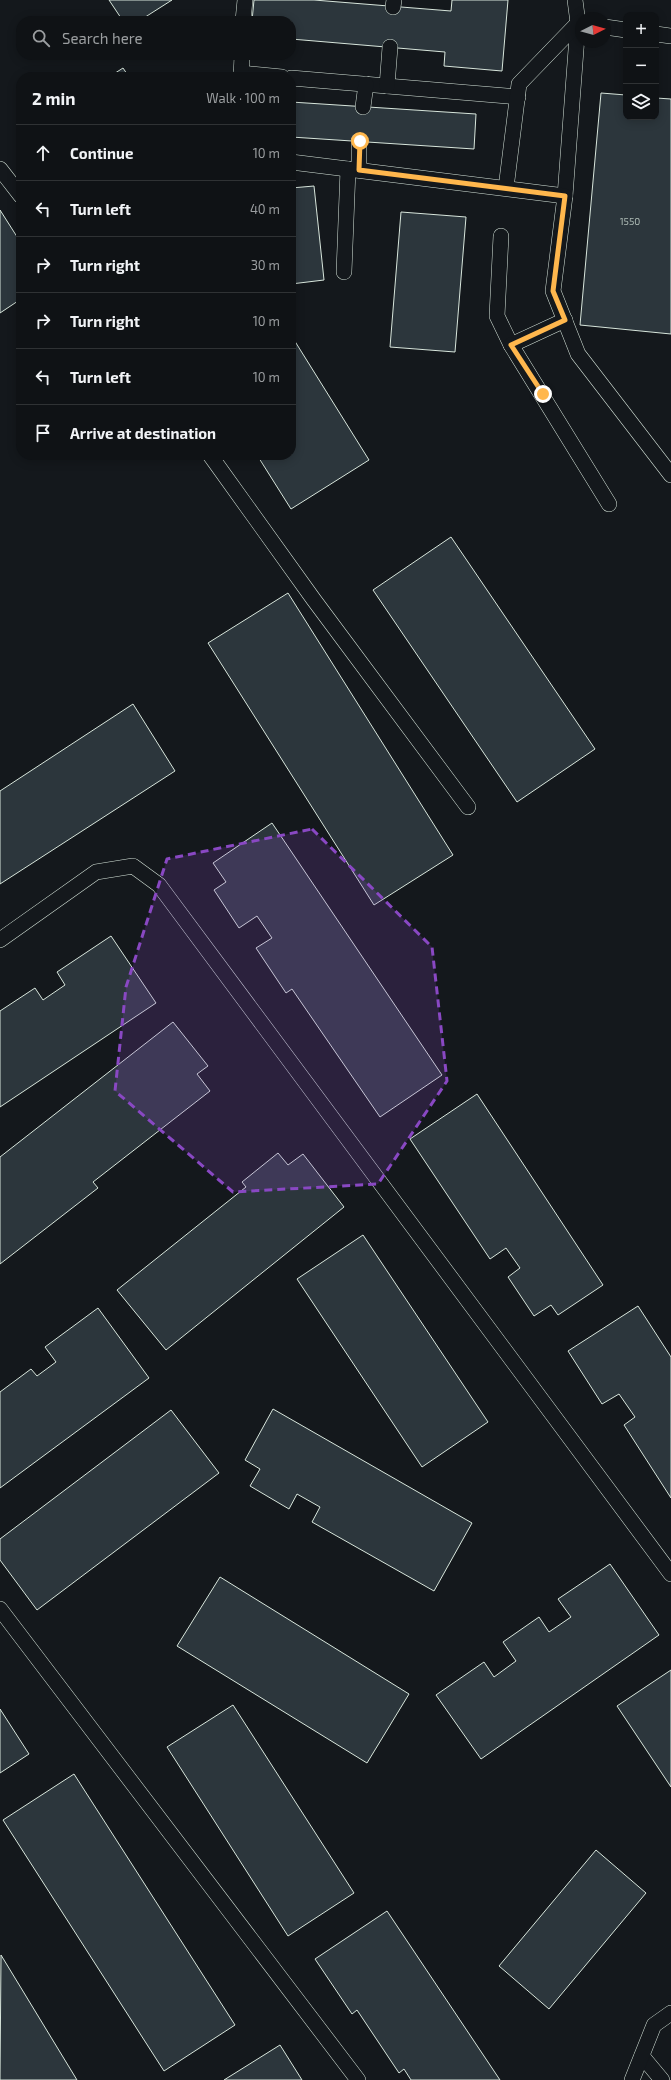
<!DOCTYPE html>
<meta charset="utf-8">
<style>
body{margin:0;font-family:"Exo 2",sans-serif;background:#181b1e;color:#f1f3f6}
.controls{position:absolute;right:12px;top:12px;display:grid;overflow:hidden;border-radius:8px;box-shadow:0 2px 10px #0003}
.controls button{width:36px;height:36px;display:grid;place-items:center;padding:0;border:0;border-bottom:1px solid #2f3234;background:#0f1215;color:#f1f3f6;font:20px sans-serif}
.compass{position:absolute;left:575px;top:12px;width:36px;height:36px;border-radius:50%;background:#0f1215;box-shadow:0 2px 10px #0003;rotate:84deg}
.stop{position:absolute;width:12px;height:12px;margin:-9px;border:3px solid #ffb74d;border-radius:50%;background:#fff}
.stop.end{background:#ffb74d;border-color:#fff;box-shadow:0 1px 4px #0008}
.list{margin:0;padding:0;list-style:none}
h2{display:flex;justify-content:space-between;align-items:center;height:52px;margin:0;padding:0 16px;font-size:17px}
h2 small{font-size:13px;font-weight:400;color:#9b9ea0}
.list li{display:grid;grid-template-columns:26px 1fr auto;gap:12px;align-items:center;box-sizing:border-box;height:56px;padding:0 16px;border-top:1px solid #2f3234}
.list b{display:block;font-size:15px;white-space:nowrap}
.list em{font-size:13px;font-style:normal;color:#9b9ea0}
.icon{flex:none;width:22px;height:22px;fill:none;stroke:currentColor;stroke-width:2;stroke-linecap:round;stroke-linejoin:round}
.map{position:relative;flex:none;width:671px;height:2080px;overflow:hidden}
.search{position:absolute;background:#0f1215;box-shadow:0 2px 10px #0003;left:16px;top:16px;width:280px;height:44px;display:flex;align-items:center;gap:10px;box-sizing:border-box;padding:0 14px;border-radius:16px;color:#9b9ea0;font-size:15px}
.panel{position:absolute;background:#0f1215;box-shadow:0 2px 10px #0003;left:16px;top:72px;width:280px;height:388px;border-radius:16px}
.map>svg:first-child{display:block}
.building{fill:#2c363c;stroke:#d8e6dc}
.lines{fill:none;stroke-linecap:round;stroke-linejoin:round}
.lane-casing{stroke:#d8e6dc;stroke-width:16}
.lane{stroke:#14181c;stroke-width:15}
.route{stroke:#ffb74d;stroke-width:5}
.marked{fill:#8948c3;fill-opacity:0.2;stroke:#8948c3;stroke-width:3;stroke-dasharray:8 5;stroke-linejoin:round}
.labels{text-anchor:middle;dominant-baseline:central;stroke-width:3;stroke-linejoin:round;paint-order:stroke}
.number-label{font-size:10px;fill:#adbab4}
</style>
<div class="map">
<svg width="671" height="2080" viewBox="0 0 671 2080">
<rect width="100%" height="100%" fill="#14181c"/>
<g class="building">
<polygon points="109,0 172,0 139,21 123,21"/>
<polygon points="254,0 314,0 451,11 452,0 508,0 502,71 444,66 445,52 291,39 291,21 252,21"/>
<polygon points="123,68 129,77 109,77"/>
<polygon points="601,93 626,95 626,117 656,117 656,98 671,99 671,334 580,325"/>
<polygon points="291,102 476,114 474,149 291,137"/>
<polygon points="314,186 324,280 291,284 291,188"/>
<polygon points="0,210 21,243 21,299 0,313"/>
<polygon points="401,212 466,217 455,352 390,347"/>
<polygon points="291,335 369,460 291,509 257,455 291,455"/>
<polygon points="451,537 595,749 517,802 373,590"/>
<polygon points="288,593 453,855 374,905 208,643"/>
<polygon points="133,704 175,771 0,884 0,791"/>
<polygon points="272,823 442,1075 380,1117 292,989 286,993 256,948 272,938 257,916 239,928 214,890 226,882 213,863"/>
<polygon points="111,936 156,1003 0,1107 0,1011 35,988 43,1000 65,985 57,972"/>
<polygon points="173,1022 208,1066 197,1074 210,1091 93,1182 98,1188 0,1264 0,1157"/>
<polygon points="477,1094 603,1285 558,1315 551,1305 534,1316 508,1277 520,1268 506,1248 490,1259 410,1139"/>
<polygon points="278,1153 288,1165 303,1154 344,1207 166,1350 117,1290 246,1187 242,1182"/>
<polygon points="363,1235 488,1422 422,1467 297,1279"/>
<polygon points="638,1306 671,1357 671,1498 624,1425 635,1417 619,1394 602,1404 568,1351"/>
<polygon points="98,1308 149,1378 0,1488 0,1392 31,1369 37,1376 56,1362 45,1347"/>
<polygon points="273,1409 472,1523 434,1591 312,1522 320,1507 297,1494 289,1509 250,1486 260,1469 245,1460"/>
<polygon points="171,1410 219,1473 37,1610 0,1560 0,1539"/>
<polygon points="610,1564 659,1635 481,1759 436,1695 484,1662 494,1677 516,1661 503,1642 539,1617 549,1632 571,1617 558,1599"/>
<polygon points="220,1577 409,1694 367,1763 177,1646"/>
<polygon points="671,1670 671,1787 617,1706"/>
<polygon points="233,1705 354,1893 288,1936 167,1747"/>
<polygon points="0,1709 29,1754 0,1773"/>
<polygon points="74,1774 235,2025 164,2071 3,1820"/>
<polygon points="596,1850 646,1893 549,2009 499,1966"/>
<polygon points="387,1911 500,2080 411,2080 404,2069 399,2073 357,2010 352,2014 315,1959"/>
<polygon points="1,1955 77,2080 0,2080"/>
<polygon points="280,2045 302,2080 224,2080"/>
</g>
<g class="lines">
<g class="lane-casing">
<g id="lane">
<polyline points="575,0 578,23 565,196 553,291 578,354 671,475"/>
<polyline points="393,7 394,0"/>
<polyline points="243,21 245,0"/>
<polyline points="605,27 626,30"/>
<polyline points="656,34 671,36"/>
<polyline points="241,73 282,77"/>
<polyline points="241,77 242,55"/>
<polyline points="291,78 518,97"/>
<polyline points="387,86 390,47"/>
<polyline points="363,107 366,84"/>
<polyline points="291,162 565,196"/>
<polyline points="0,169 21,196"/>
<polyline points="359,170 359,141"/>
<polyline points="506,188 519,84 578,23 581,23"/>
<polyline points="501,236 497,316 511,345 565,320"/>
<polyline points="344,272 348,169"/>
<polyline points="511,345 609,504"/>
<polyline points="210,455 314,600 468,807"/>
<polyline points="0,940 96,872 133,866 159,885 671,1574"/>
<polyline points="0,1609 358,2080"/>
<polyline points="642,2056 662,2080"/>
<polyline points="632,2080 654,2025 671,2013"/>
</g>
</g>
<use href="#lane" class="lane"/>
</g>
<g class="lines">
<polyline class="route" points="360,141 359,170 565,196 553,291 565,320 511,345 543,394"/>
</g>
<path class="marked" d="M 312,829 L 432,947 L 447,1081 L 378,1184 L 233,1192 L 115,1091 L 126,987 L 167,859 Z"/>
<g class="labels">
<g class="number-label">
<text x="630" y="221">1550</text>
</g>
</g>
</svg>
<div class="controls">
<button>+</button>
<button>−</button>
<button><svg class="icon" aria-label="layers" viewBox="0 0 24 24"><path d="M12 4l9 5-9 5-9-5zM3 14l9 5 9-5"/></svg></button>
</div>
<svg class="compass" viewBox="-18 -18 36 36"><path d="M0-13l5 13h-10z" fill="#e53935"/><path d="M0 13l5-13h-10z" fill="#9b9ea0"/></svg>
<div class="stop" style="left:360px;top:141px"></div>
<div class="stop end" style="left:543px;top:394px"></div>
<div class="search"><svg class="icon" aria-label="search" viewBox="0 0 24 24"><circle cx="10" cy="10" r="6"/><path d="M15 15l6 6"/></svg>Search here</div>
<section class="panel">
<h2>2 min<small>Walk · 100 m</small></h2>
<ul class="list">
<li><svg class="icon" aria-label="ahead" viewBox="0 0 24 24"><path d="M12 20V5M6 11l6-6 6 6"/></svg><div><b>Continue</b></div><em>10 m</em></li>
<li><svg class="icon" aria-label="left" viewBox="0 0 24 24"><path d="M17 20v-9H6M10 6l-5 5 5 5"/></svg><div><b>Turn left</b></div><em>40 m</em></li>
<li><svg class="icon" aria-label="right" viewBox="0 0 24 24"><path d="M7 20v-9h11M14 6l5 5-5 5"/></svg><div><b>Turn right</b></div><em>30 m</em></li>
<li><svg class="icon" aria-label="right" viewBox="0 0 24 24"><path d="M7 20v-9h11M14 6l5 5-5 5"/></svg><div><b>Turn right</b></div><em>10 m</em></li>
<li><svg class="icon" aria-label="left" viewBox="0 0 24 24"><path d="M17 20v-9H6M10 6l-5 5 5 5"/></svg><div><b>Turn left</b></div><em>10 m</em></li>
<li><svg class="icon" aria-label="arrive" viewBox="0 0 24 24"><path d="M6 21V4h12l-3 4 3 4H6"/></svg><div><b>Arrive at destination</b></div></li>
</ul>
</section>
</div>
